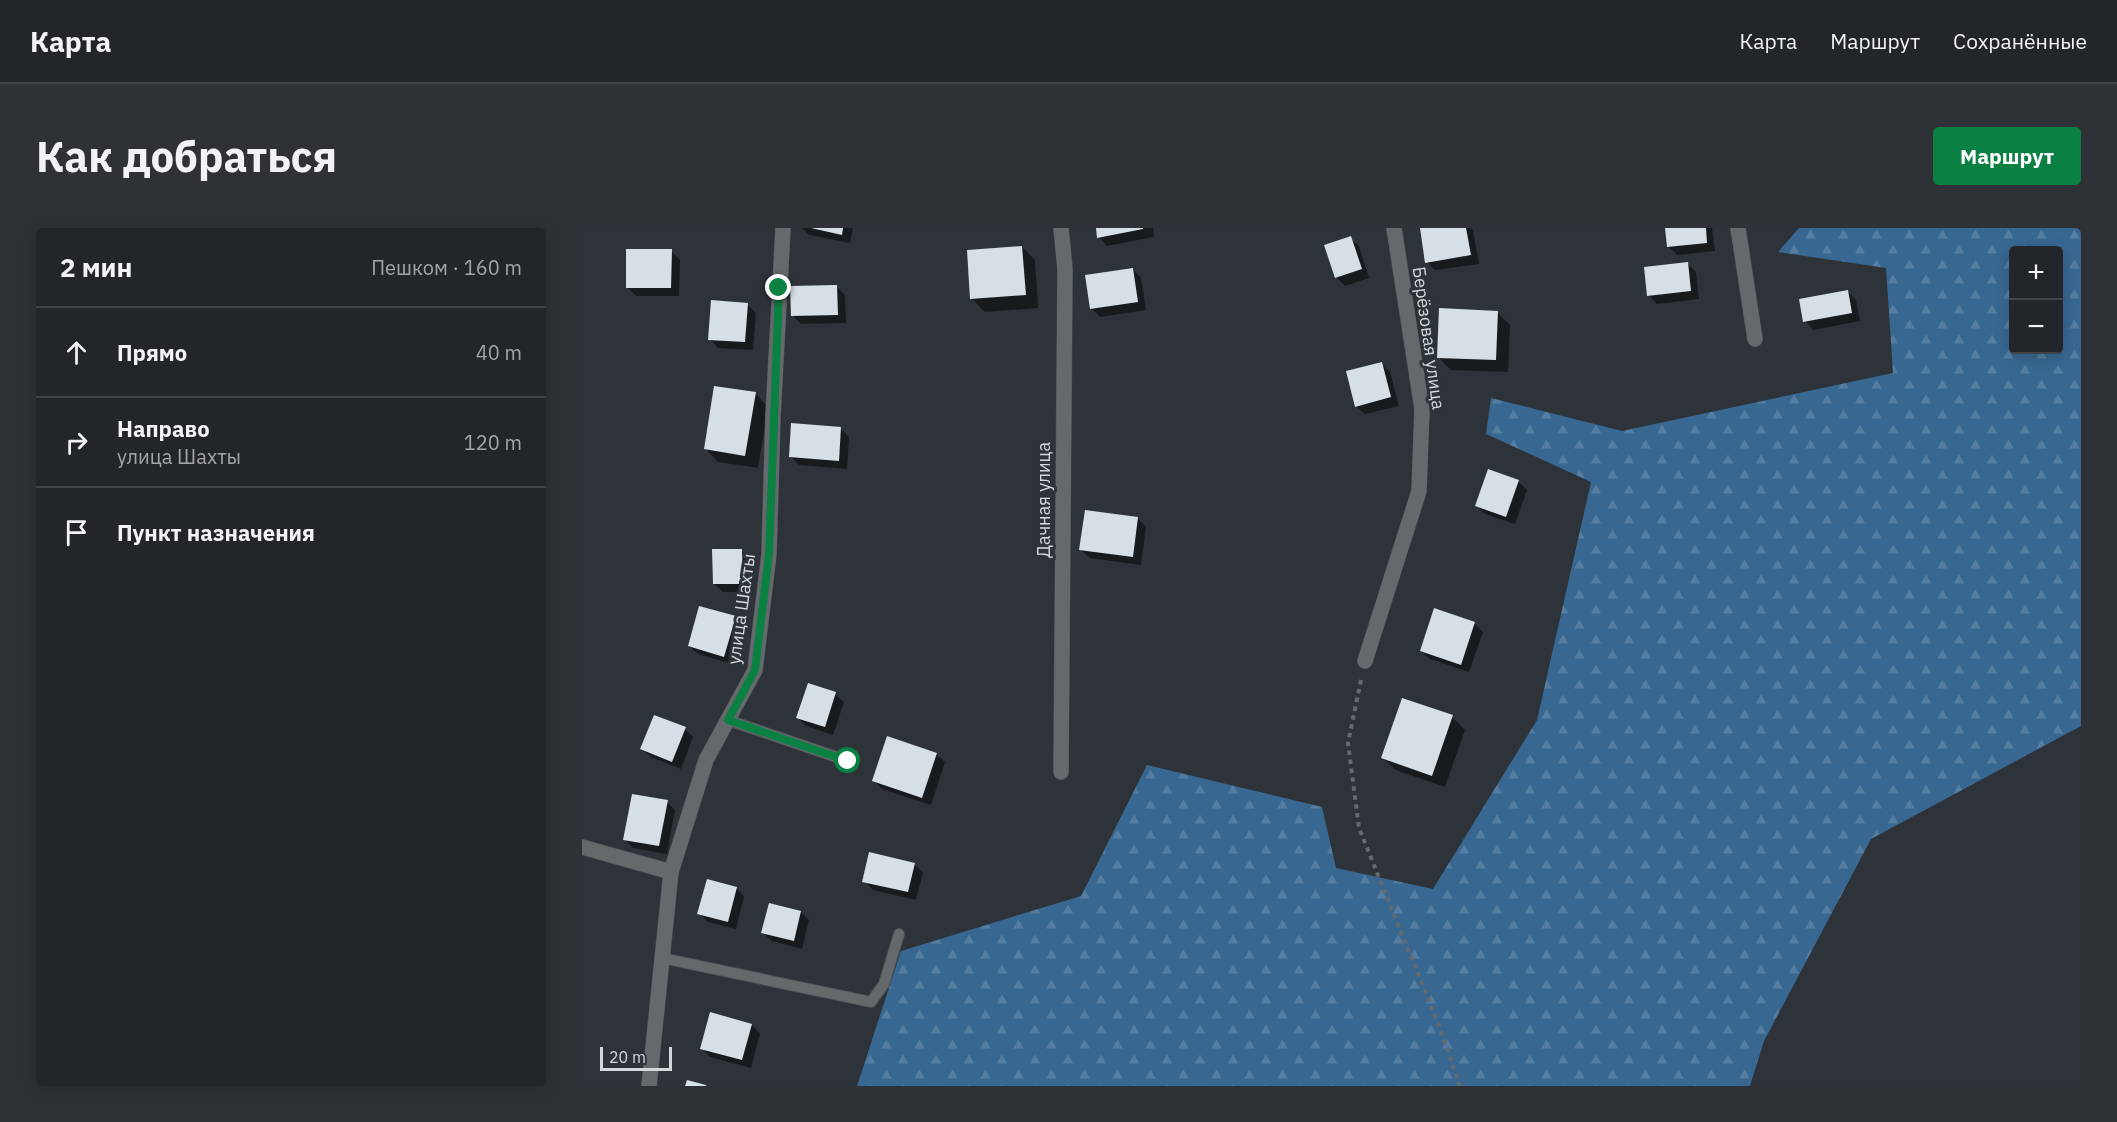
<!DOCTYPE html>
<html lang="ru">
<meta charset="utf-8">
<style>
body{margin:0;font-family:"IBM Plex Sans",sans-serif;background:#2e3237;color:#f1f3f6}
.controls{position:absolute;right:18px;top:18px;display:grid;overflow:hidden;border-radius:6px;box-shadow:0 3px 15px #0003}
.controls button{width:54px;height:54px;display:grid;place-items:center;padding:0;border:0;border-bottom:2px solid #3f4347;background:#22262b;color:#f1f3f6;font:30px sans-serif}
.scale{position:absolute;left:18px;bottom:15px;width:72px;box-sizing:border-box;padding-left:6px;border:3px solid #d4d8db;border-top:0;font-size:16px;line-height:21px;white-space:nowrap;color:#d4d8db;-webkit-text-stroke:4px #2d3339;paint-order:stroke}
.stop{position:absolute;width:18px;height:18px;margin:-14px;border:4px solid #0b8043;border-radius:50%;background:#fff}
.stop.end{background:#0b8043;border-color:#fff;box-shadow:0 2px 6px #0008}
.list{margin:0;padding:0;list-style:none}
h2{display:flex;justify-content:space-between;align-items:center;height:78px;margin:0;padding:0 24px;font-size:26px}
h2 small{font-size:20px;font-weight:400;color:#a2a5a9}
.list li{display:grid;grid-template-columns:39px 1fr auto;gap:18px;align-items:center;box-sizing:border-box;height:90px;padding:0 24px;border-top:2px solid #3f4347}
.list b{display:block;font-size:22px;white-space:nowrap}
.list p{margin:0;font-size:20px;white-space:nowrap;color:#a2a5a9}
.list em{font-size:20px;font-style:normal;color:#a2a5a9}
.icon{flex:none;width:33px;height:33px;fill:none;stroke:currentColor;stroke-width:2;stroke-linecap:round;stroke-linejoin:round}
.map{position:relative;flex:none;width:1499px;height:858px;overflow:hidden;border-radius:6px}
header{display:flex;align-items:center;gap:36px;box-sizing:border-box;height:84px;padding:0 30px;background:#22262b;border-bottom:2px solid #3f4347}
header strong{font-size:28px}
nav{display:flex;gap:33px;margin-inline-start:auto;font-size:21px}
.intro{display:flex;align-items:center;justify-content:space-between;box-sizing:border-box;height:144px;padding:0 36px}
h1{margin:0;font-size:42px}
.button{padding:15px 27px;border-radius:6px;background:#0b8043;color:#fff;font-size:21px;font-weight:700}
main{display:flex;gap:36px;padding:0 36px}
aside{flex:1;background:#22262b;border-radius:6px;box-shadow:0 3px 15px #0003}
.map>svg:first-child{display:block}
.forest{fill:url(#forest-firs);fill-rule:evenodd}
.shadow{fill:#0007}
.building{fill:#d7dfe6}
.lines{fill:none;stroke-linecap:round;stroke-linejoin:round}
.lane-casing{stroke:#4b5156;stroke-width:12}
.street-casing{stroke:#4b5156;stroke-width:16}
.path{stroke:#64696e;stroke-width:4;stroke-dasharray:4.5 4.5;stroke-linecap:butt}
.lane{stroke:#66696c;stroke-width:10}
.street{stroke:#66696c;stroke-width:15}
.route{stroke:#0b8043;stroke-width:8}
.labels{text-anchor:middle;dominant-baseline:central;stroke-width:6;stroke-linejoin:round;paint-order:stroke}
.street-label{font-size:18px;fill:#d4d8db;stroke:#2d3339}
</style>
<header>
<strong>Карта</strong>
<nav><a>Карта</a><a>Маршрут</a><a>Сохранённые</a></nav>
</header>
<div class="intro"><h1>Как добраться</h1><a class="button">Маршрут</a></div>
<main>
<aside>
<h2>2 мин<small>Пешком · 160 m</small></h2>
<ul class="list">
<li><svg class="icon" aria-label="ahead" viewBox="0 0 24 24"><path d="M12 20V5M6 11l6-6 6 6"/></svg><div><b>Прямо</b></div><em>40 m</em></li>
<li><svg class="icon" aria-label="right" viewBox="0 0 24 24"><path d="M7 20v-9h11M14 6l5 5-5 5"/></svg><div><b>Направо</b><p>улица Шахты</p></div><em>120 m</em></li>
<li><svg class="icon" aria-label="arrive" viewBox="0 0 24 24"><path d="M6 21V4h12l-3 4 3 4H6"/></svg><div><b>Пункт назначения</b></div></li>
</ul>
</aside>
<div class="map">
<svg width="1499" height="858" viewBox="0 0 1499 858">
<defs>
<pattern id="forest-firs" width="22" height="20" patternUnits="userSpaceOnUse" patternTransform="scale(1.5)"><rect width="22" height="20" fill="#386892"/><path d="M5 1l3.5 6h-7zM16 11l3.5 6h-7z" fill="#547da1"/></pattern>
</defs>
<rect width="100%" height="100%" fill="#2d3339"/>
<path class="forest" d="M 1217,0 L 1499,0 L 1499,498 L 1289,611 L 1182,813 L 1168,858 L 275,858 L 319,723 L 499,668 L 565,537 L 740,579 L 754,640 L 851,661 L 955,492 L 1009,254 L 904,206 L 909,170 L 1040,203 L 1311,145 L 1304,40 L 1196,24 ZM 1432,22 L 1476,22 L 1476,122 L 1432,122 Z"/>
<g class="shadow">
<polygon points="220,0 271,0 268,15 227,7"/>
<polygon points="515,0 571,0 572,9 525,18 517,9"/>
<polygon points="846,0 889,0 891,2 897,36 853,42 845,34"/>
<polygon points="1085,0 1130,0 1133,23 1095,27 1087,19"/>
<polygon points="768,10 777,18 787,50 763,58 754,49"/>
<polygon points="440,19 453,32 456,80 403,84 390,71"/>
<polygon points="89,23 98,32 97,68 54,68 45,59"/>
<polygon points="1105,35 1114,44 1117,71 1075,76 1067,67"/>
<polygon points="551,41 559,50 564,82 518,89 509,80"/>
<polygon points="255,59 263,67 264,95 219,96 211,88"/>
<polygon points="1265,63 1274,72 1278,93 1231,102 1223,93"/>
<polygon points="165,76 174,85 171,122 136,120 128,111"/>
<polygon points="915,84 928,97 926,144 869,142 856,129"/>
<polygon points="799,136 808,144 817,178 783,186 774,178"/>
<polygon points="174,166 186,179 176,240 136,234 124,221"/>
<polygon points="259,201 267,209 265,241 217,237 208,228"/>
<polygon points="936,253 945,262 933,296 903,286 895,278"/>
<polygon points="555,290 564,299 559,337 508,330 499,322"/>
<polygon points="159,322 168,331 169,364 141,364 132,356"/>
<polygon points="153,390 161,398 150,436 116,426 107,418"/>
<polygon points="892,395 901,404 887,444 848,431 839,423"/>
<polygon points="253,466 262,474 251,507 224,498 215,489"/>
<polygon points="870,489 883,502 863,559 814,542 801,530"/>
<polygon points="103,501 111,509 99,541 69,529 60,521"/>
<polygon points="354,526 363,534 349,577 300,561 292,553"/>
<polygon points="85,574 93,582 85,626 51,620 42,611"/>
<polygon points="332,636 341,645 334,672 291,662 282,653"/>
<polygon points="154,660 162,668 154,701 126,694 117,685"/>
<polygon points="219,684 227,692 220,721 190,713 181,705"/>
<polygon points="170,797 178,806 169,840 128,829 120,820"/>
</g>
<g class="building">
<polygon points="229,0 261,0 260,7"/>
<polygon points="514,0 561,0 561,1 515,10"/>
<polygon points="838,0 884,0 889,27 843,35"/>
<polygon points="1083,0 1124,0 1125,15 1085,19"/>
<polygon points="769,8 780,41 753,50 742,17"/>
<polygon points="440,18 444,67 388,71 385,22"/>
<polygon points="44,21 90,21 89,60 44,60"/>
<polygon points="1106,34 1109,63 1065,68 1062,39"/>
<polygon points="551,40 556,74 508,81 503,47"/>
<polygon points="255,57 256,87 209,88 208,58"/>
<polygon points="1266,62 1270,85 1221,94 1217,71"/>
<polygon points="129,72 166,75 163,114 126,112"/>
<polygon points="857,80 916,83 914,132 855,130"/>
<polygon points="800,134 809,169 773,179 764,143"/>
<polygon points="132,158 174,164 163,228 122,221"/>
<polygon points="209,195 259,199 257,233 207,229"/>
<polygon points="906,241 937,252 924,289 893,278"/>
<polygon points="503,282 556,289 551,329 497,322"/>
<polygon points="130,321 160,321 161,356 131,356"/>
<polygon points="117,378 154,388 142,429 106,418"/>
<polygon points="852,380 893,394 879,437 838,423"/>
<polygon points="226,455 254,464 243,499 214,490"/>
<polygon points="820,470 871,487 850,548 799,530"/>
<polygon points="72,487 104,499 90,534 58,521"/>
<polygon points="305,508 355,525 340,570 290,553"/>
<polygon points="50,566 86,572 77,618 41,612"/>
<polygon points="287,624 333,635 326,664 280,654"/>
<polygon points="125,651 155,659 146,694 115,686"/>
<polygon points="187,675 219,683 212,713 179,705"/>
<polygon points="128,784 170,796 160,832 118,821"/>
<polygon points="105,852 124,857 124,858 103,858"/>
</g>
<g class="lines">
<g class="lane-casing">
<g id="lane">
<polyline points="146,492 266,533"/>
<polyline points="80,730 289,774 302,756 317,706"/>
</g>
</g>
<g class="street-casing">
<g id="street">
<polyline points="479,0 483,41 479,544"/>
<polyline points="1156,0 1173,111"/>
<polyline points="783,433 837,263 840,181 812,0"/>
<polyline points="0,619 89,644"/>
<polyline points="67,858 89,644 124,532 173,442 187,326 191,188 201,0"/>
</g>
</g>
<polyline class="path" points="779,452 766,515 777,600 857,798 878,858"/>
<use href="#lane" class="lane"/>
<use href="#street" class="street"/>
</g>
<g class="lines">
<polyline class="route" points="197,60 187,326 173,442 146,492 266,533"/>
</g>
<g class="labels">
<g class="street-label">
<text transform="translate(847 110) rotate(82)">Берёзовая улица</text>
<text transform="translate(461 272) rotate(-90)">Дачная улица</text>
<text transform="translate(159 381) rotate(-82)">улица Шахты</text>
</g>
</g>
</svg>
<div class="controls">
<button>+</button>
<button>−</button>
</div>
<div class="scale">20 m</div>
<div class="stop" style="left:266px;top:533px"></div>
<div class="stop end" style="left:197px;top:60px"></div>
</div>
</main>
